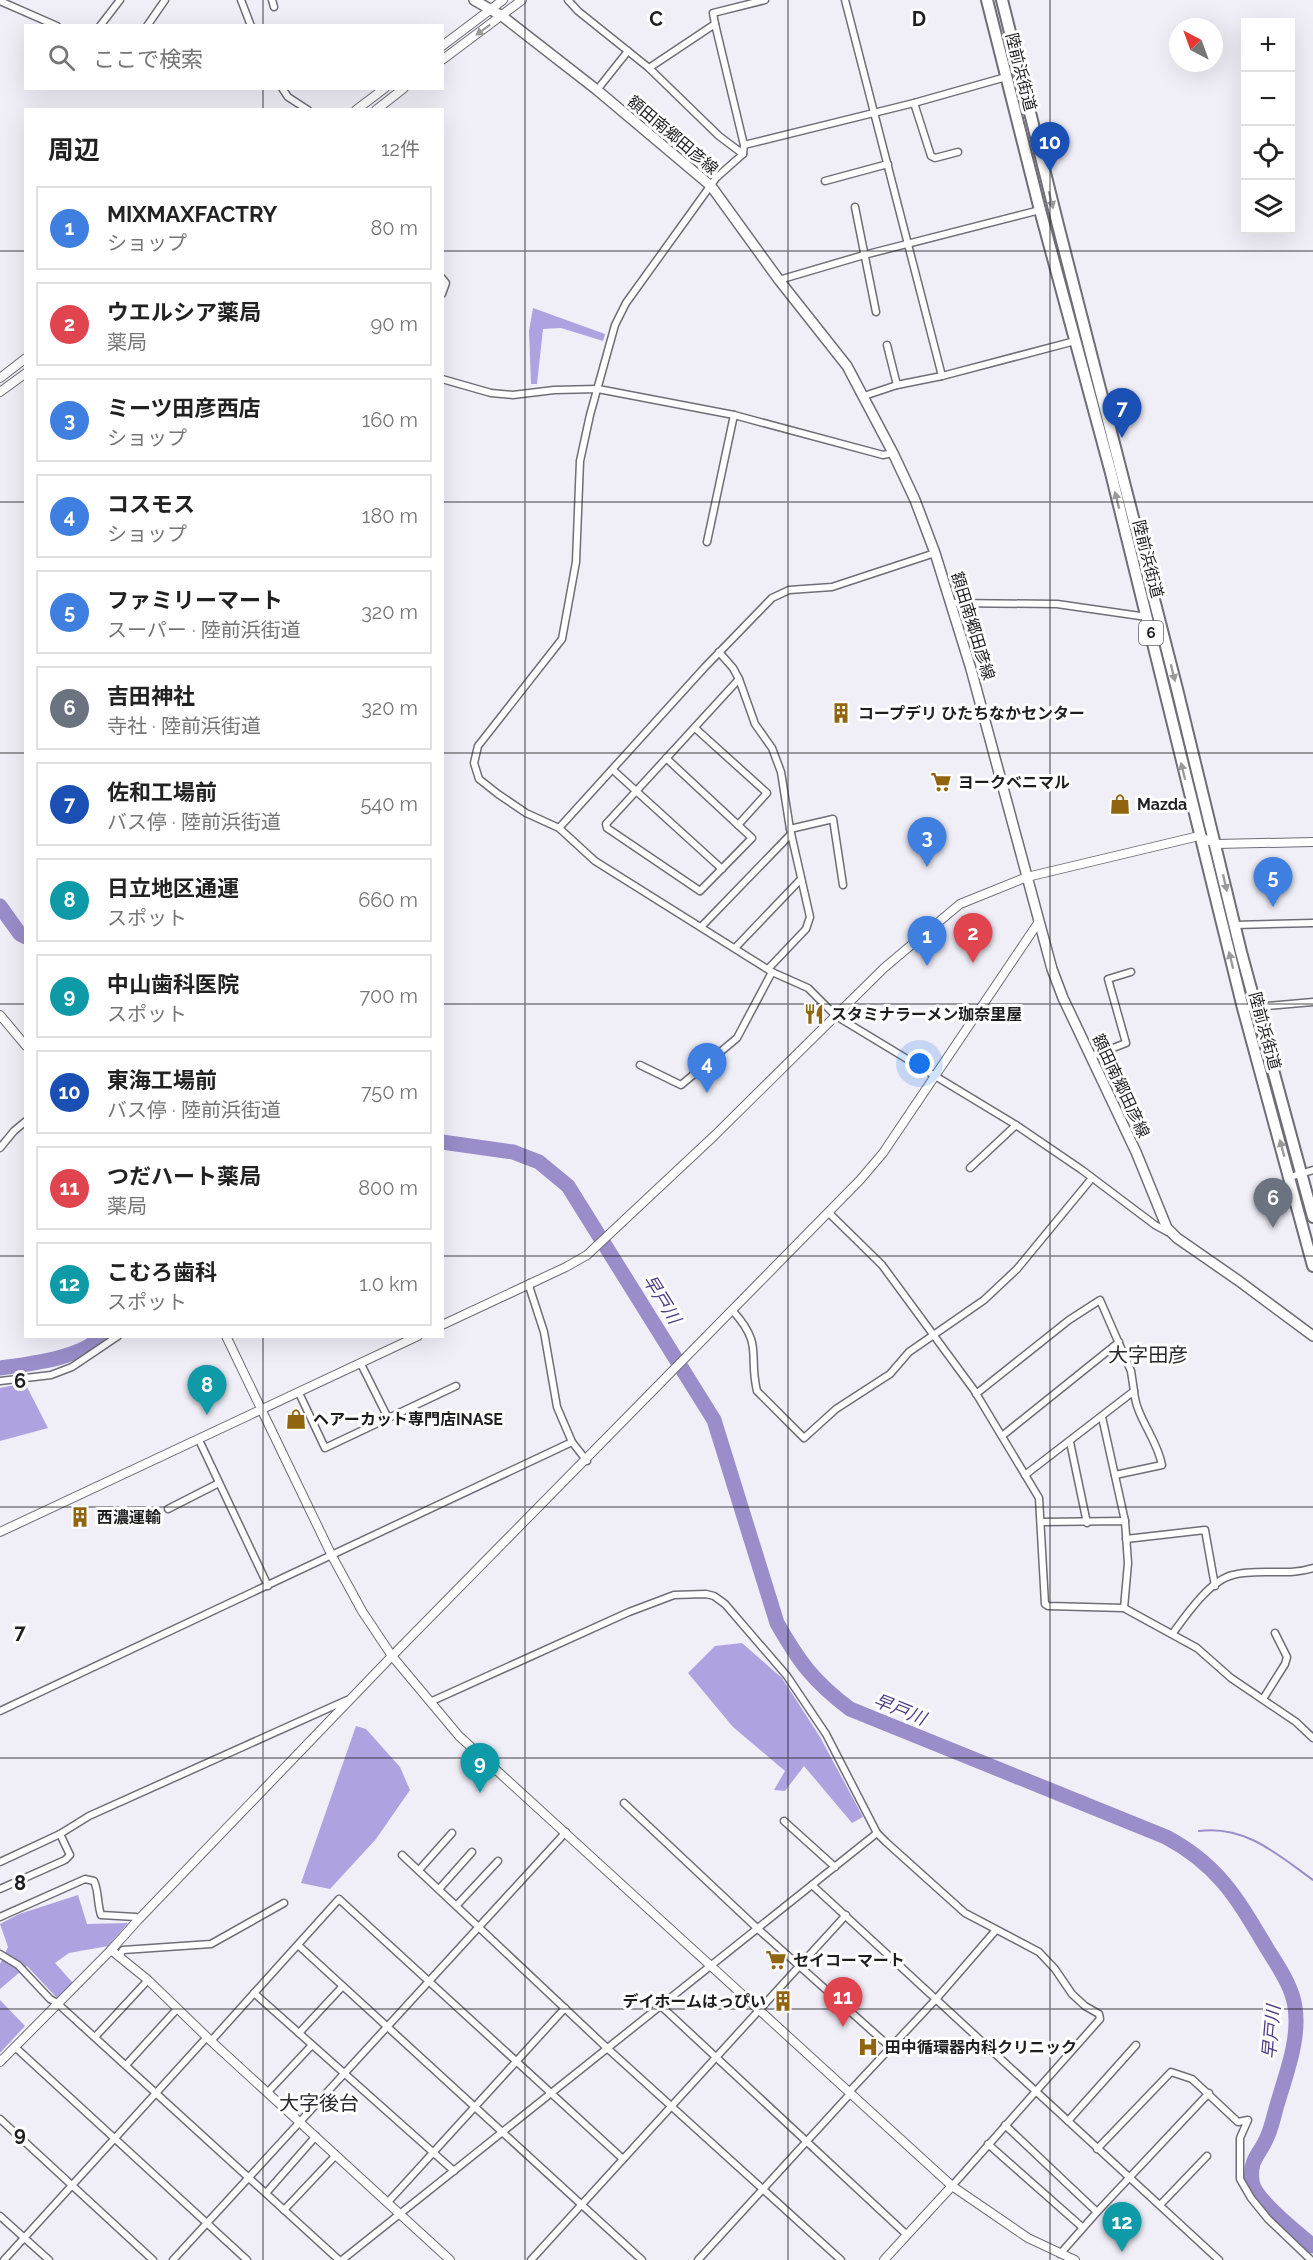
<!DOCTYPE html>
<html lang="ja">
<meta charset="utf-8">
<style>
body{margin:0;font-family:Raleway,"Noto Sans JP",sans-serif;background:#f2f2f2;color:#222}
.controls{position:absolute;right:18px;top:18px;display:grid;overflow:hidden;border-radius:0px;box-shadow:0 6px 24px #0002}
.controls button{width:54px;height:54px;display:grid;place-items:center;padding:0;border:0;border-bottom:2px solid #e0e0e0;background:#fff;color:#222;font:30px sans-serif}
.compass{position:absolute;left:1169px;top:18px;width:54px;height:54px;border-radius:50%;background:#fff;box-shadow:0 6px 24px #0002;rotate:319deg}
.you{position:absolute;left:920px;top:1064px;width:21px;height:21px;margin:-15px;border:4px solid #fff;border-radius:50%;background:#1a73e8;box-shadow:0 0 0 9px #1a73e833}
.badge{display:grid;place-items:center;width:39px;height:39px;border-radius:50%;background:#b45309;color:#fff;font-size:20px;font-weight:700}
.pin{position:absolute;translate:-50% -50px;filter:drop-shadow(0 2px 3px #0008)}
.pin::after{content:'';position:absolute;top:32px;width:21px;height:18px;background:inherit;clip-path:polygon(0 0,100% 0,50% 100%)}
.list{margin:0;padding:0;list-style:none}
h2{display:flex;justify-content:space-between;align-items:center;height:78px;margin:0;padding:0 24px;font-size:26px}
h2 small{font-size:20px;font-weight:400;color:#767676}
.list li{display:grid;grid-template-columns:39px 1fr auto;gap:18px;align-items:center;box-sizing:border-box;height:84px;margin:0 12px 12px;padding:0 12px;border:2px solid #e0e0e0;border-radius:0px}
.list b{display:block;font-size:22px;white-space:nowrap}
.list p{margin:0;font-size:20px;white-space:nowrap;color:#767676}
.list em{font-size:20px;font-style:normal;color:#767676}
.icon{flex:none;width:33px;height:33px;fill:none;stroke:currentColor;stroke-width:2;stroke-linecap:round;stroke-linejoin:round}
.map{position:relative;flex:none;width:1313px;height:2260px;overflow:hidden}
.search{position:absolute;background:#fff;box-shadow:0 6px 24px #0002;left:24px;top:24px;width:420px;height:66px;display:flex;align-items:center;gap:15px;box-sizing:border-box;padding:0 21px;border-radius:0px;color:#767676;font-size:22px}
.panel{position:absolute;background:#fff;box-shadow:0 6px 24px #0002;left:24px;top:108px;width:420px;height:1230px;border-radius:0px}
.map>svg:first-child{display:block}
.forest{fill:#afa2e1}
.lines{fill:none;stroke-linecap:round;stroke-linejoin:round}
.stream{stroke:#9a8dca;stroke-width:2}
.river{stroke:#9a8dca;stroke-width:15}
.minor-casing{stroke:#6f6d75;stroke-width:9}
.tertiary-casing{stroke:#6f6d75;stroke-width:10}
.secondary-casing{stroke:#6f6d75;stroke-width:12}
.trunk-casing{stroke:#6f6d75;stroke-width:14}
.minor{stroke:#fff;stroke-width:6}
.tertiary{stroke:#fff;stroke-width:8}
.secondary{stroke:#fff;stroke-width:9}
.trunk{stroke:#fff;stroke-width:10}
.oneway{fill:#9a9a9b}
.grid{fill:none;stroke:#1e1e21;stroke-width:1.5;stroke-opacity:0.55}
.labels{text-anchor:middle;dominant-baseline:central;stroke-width:6;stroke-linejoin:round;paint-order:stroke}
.shield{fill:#fff;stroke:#626264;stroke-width:1.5}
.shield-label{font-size:15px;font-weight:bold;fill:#1e1e21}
.street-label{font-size:16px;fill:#1e1e21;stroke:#fff}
.poi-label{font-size:16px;font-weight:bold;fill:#1e1e21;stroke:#fff;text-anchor:start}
.water-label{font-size:18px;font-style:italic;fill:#503b85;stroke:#fff}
.quarter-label{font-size:20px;fill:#29282f;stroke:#fff}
.grid-label{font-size:20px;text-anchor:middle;font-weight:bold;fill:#1e1e21;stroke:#fff;stroke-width:6;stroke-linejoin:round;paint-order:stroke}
</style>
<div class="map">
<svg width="1313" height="2260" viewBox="0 0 1313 2260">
<rect width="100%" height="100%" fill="#f0eff8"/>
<g class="forest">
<polygon points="533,308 605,334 603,341 561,328 543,329 537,384 531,384 529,331"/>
<polygon points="25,1383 48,1428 0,1441 0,1388"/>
<polygon points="742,1643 782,1678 820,1737 863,1817 852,1823 804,1766 785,1791 774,1790 785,1771 733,1727 688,1673 715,1646"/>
<polygon points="356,1726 366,1729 400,1767 410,1790 376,1839 330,1889 301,1883"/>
<polygon points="78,1895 87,1924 128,1923 108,1946 69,1953 55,1963 73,1983 57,1998 27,1966 0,1989 0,1964 8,1947 0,1924 19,1914"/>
<polygon points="0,2000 25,2026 0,2053"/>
</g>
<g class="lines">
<path class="stream" d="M 1199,1831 C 1245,1825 1277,1854 1313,1880"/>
<g class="river">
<polyline points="0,906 20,934 26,937"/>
<path d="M 442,1142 L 513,1152 L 539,1162 L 568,1186 L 714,1420 L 777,1623 C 799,1662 814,1682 850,1709 L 1166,1837 C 1219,1865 1238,1900 1268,1950 C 1279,1968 1292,1986 1295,2007 C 1300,2039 1286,2074 1277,2105 C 1274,2115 1272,2126 1268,2135 C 1261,2154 1249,2158 1252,2181 C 1254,2200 1298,2233 1313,2246"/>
<path d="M 0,1368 C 29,1364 82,1358 102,1336"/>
</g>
<g class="minor-casing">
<g id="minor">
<polyline points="241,0 251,26"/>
<polyline points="272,0 274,7"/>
<polyline points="568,0 578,11 649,68 719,136 743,154"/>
<polyline points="845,0 942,376"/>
<polyline points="0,1 57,26"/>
<polyline points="715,24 713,13 765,0"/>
<polyline points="100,26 120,0"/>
<polyline points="147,26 165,0"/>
<polyline points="649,68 715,24 744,145"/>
<polyline points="1006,77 914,103 744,145 743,154 716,178 626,303 615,325 590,415 580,461 576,562 562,639 478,746 474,763 479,779 498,794 526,813 559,828 595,861 772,972 808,988 836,1016 1016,1125 1082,1170 1155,1225 1168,1232"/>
<polyline points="282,88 288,97 308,110"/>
<polyline points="597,90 628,51"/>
<polyline points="914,103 931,156 935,158 958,152"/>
<polyline points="825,181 888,164"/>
<polyline points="855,207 876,312"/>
<polyline points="442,278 446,283 442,294"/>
<polyline points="779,280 864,255 1040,210"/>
<polyline points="887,345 897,385"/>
<polyline points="442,379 491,393 513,395 554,390 598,389 734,415 883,455 893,453"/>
<polyline points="864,396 897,385 942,376 1075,341"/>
<polyline points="707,542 734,415"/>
<polyline points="950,603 1057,604 1147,617"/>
<polyline points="719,652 733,668 739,679 755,724 772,748 781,772 790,829 810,917 806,929 768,969"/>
<polyline points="695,728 767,793 738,825"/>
<polyline points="666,758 752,838 700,891 607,828 606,824 739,679"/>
<polyline points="613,770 722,869"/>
<polyline points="559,828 705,667 772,598 789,590 832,587 935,553"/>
<polyline points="790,829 833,819 843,885"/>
<polyline points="1235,925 1313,923"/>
<polyline points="701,927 791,834"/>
<polyline points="735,948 801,879"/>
<polyline points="1243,1008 1313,1002"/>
<polyline points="1090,1057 1126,1043 1108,979 1131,972"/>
<polyline points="640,1065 681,1085 737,1038 772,972"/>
<polyline points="0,1148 14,1131 26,1121"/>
<polyline points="970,1168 1016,1125"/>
<polyline points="1290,1177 1313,1170"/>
<polyline points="829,1213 882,1265 974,1390 1039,1498 1045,1604 1048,1606 1124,1608 1197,1648 1231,1678 1296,1722 1313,1738"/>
<polyline points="530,1283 530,1289 544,1332 557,1407 572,1442 587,1461"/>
<path d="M 733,1311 C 764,1346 748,1353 757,1391 L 804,1438 L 836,1409 L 890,1374 L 909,1352 L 984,1300 L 1017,1269 L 1092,1178"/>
<polyline points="361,1364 388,1418"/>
<polyline points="0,1381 51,1375 72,1367 118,1336"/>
<polyline points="299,1393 325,1448 456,1386"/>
<polyline points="976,1394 1069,1320 1100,1300 1131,1371 1134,1391"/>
<polyline points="1102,1417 1125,1521"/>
<polyline points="1002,1436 1119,1342"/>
<polyline points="199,1440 268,1586"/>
<polyline points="1070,1442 1087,1523"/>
<path d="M 1025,1475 L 1134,1391 C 1136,1418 1157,1438 1162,1465 L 1115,1475"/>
<polyline points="168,1509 219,1483"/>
<polyline points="1041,1522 1125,1521 1128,1563 1124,1608"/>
<polyline points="1126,1539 1205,1530 1215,1586"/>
<path d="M 1173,1633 C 1186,1615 1210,1580 1233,1575 C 1243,1572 1256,1572 1266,1572 C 1283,1572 1297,1573 1313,1568"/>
<polyline points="1263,1699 1285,1664 1287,1657 1275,1633"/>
<polyline points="430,1702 629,1612 674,1595 706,1594 714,1596 725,1604 787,1676 826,1734 877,1833 886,1842 965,1913 1039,1952 1055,1969 1072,1994 1085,2006 1099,2014 1100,2019 952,2186"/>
<polyline points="0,1711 572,1442"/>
<polyline points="624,1803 758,1929 890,2047"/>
<polyline points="784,1821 835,1867"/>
<polyline points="402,1855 607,2048 841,2260"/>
<polyline points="0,1862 60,1834 89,1816 347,1700"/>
<polyline points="419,1870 452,1833"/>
<polyline points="812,1885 1219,2260"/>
<polyline points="440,1888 472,1852"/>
<polyline points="0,1889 65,1860 70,1855 60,1834"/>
<polyline points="457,1905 498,1861"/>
<path d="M 0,1917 L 85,1879 L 94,1881 C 99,1892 97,1903 101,1915 L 136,1917 L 138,1920"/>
<polyline points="298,1945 642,2260"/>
<polyline points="0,1954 18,1965 50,1999 57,2003 339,2260"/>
<polyline points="119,1956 123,1950 211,1944 284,1903"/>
<polyline points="254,1993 454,2171"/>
<polyline points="661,2006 907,2235"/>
<polyline points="299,2033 342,1987"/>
<polyline points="95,2037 148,1980"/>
<polyline points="211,2041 339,1899 623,2159"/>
<polyline points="15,2047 247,2260"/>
<polyline points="126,2065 177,2009"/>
<polyline points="268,2092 312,2045"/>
<polyline points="849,2092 937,1998 996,1930"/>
<polyline points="0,2119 153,2260"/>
<polyline points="1068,2121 1136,2045"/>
<polyline points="1005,2125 1097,2212"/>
<polyline points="988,2144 1082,2227"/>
<polyline points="1097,2149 1171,2072 1192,2079 1238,2122 1248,2120 1240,2138 1240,2179 1251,2198 1268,2219 1311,2260"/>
<polyline points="266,2193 316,2136"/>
<polyline points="388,2202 565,2008"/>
<polyline points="1160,2205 1207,2156"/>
<polyline points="284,2210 336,2155"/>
<polyline points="0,2216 49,2260"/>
<polyline points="1060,2254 1097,2212 1209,2093"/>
<polyline points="4,2260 207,2037"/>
<polyline points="173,2260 566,1832"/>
<polyline points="342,2260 877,1833"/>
<polyline points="531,2260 846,1915"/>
<polyline points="698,2260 850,2094"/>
</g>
</g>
<g class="tertiary-casing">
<g id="tertiary">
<polyline points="442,46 503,0"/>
<polyline points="442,60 522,0"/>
<polyline points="356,110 385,88"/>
<polyline points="376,110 404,88"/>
<polyline points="0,378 26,358"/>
<polyline points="0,392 26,373"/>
<polyline points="0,1015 26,1046"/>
<polyline points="442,1325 566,1267 587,1255 714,1136 884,968 960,904 1027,877 1199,836 1216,844 1313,842"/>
<polyline points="226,1336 332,1556 362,1611 392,1656 459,1736 952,2186 1028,2238 1075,2260"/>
<polyline points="0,1532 418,1336"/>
<polyline points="111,1950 148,1980 211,2041 450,2260"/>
<polyline points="0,2062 111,1950 138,1920 392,1656 860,1180 883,1153 1038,923"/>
<polyline points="884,2260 952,2186"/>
</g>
</g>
<g class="secondary-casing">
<polyline id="secondary" points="474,0 502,16 597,90 711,186 779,280 847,366 893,453 915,500 935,553 971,669 1052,969 1063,998 1136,1152 1167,1228 1177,1238 1239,1281 1313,1336"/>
</g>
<g class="trunk-casing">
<g id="trunk">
<polyline points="987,0 1040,210 1111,473 1243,1008 1313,1266"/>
<polyline points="1002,0 1059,229 1177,689 1241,952 1313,1217"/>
</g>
</g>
<use href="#minor" class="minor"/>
<use href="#tertiary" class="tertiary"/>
<use href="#secondary" class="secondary"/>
<use href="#trunk" class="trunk"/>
</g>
<defs><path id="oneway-solid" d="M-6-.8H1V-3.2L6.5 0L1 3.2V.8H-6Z" transform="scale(1.5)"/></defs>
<g class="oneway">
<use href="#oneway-solid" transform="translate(483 30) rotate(143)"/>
<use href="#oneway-solid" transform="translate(1051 200) rotate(76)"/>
<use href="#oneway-solid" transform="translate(1117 500) rotate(-104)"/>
<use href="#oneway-solid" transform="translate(1173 673) rotate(76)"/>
<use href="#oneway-solid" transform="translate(1183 771) rotate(-104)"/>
<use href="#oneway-solid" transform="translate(1225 883) rotate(77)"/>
<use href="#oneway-solid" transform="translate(1231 960) rotate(-104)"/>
<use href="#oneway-solid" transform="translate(1282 1148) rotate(-105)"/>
</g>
<path class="grid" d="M 263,0 L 263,26M 525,0 L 525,2260M 788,0 L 788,2260M 1050,0 L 1050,2260M 263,88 L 263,110M 0,251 L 26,251M 442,251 L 1313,251M 0,502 L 26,502M 442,502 L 1313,502M 0,753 L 26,753M 442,753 L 1313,753M 0,1004 L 26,1004M 442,1004 L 1313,1004M 0,1256 L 26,1256M 442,1256 L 1313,1256M 263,1336 L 263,2260M 0,1507 L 1313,1507M 0,1758 L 1313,1758M 0,2009 L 1313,2009"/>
<defs>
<g id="building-bare" transform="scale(1.62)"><path d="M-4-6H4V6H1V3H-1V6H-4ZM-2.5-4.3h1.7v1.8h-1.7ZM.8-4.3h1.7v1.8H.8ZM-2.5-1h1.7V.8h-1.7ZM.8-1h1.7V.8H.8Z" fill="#91640f" stroke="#fff" stroke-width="2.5" paint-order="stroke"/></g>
<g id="supermarket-bare" transform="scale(1.62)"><path d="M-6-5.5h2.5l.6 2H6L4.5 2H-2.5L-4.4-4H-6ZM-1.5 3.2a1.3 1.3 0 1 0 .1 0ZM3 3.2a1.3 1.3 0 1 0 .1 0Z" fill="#91640f" stroke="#fff" stroke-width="2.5" paint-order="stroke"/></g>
<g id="shop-bare" transform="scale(1.62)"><path d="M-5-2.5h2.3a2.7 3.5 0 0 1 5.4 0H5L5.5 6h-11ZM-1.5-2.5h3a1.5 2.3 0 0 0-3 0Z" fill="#91640f" stroke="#fff" stroke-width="2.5" paint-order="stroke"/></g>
<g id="restaurant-bare" transform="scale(1.62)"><path d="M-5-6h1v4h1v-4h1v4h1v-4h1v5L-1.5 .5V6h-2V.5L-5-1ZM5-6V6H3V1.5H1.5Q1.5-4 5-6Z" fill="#91640f" stroke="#fff" stroke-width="2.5" paint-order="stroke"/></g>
<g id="hospital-bare" transform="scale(1.62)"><path d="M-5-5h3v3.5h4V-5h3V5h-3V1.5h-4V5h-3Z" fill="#91640f" stroke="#fff" stroke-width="2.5" paint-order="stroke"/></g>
</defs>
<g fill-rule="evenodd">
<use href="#building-bare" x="841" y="713"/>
<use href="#supermarket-bare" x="941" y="782"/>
<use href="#shop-bare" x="1120" y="804"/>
<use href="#restaurant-bare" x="814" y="1014"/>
<use href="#shop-bare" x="296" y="1419"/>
<use href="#building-bare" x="80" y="1517"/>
<use href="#supermarket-bare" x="776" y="1960"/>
<use href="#building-bare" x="783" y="2001"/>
<use href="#hospital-bare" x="868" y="2047"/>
</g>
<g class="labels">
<rect class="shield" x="1139" y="621" width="24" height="24" rx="4.5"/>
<g class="shield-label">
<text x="1151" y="633">6</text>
</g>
<g class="street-label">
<text transform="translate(1021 72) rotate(76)">陸前浜街道</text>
<text transform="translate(673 135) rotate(40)">額田南郷田彦線</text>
<text transform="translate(1148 559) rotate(76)">陸前浜街道</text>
<text transform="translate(973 626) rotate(73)">額田南郷田彦線</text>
<text transform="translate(1265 1031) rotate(75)">陸前浜街道</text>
<text transform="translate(1121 1086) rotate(65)">額田南郷田彦線</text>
</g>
<g class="poi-label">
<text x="858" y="713">コープデリ ひたちなかセンター</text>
<text x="958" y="782">ヨークベニマル</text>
<text x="1137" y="804">Mazda</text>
<text x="831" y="1014">スタミナラーメン珈奈里屋</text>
<text x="313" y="1419">ヘアーカット専門店INASE</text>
<text x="97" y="1517">西濃運輸</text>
<text x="793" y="1960">セイコーマート</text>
<text x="766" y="2001" text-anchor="end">デイホームはっぴい</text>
<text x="885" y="2047">田中循環器内科クリニック</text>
</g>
<g class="water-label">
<text transform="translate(662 1299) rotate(58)">早戸川</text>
<text transform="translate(900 1709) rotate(22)">早戸川</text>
<text transform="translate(1271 2032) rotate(-85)">早戸川</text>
</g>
<g class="quarter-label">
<text x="1148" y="1355">大字田彦</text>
<text x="319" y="2103">大字後台</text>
</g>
</g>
<g class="grid-label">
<text x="656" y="26">C</text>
<text x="919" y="26">D</text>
<text x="20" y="1388">6</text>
<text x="20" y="1639">7</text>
<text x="20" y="1890">8</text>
<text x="20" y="2141">9</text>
</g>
</svg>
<div class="controls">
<button>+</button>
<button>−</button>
<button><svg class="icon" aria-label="locate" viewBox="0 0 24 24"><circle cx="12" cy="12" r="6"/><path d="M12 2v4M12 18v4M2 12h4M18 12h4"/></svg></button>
<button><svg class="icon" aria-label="layers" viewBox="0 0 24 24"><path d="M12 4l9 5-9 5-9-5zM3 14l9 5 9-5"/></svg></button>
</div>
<svg class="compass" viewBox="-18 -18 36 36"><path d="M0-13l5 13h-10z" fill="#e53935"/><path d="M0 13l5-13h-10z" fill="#767676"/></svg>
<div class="you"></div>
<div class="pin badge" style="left:927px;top:966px;background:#3f7fe0">1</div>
<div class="pin badge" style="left:973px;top:963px;background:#e0444e">2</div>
<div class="pin badge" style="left:927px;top:867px;background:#3f7fe0">3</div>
<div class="pin badge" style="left:707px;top:1093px;background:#3f7fe0">4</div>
<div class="pin badge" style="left:1273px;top:907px;background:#3f7fe0">5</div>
<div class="pin badge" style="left:1273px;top:1228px;background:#6b7280">6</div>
<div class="pin badge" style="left:1122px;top:438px;background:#1a4fb4">7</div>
<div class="pin badge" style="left:207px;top:1415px;background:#0f9aa8">8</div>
<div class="pin badge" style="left:480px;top:1793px;background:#0f9aa8">9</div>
<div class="pin badge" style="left:1050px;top:172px;background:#1a4fb4">10</div>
<div class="pin badge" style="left:843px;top:2027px;background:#e0444e">11</div>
<div class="pin badge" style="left:1122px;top:2252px;background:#0f9aa8">12</div>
<div class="search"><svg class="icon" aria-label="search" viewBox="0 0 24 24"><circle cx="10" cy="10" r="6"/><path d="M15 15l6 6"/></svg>ここで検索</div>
<section class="panel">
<h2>周辺<small>12件</small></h2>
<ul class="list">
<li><span class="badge" style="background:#3f7fe0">1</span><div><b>MIXMAXFACTRY</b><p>ショップ</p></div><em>80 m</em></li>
<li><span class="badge" style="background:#e0444e">2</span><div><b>ウエルシア薬局</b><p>薬局</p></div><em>90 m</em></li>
<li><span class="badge" style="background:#3f7fe0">3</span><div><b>ミーツ田彦西店</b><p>ショップ</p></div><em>160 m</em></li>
<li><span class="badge" style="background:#3f7fe0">4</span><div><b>コスモス</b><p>ショップ</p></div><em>180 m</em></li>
<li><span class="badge" style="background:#3f7fe0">5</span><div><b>ファミリーマート</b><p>スーパー · 陸前浜街道</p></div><em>320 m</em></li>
<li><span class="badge" style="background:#6b7280">6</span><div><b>吉田神社</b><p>寺社 · 陸前浜街道</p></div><em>320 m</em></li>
<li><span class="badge" style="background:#1a4fb4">7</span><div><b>佐和工場前</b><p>バス停 · 陸前浜街道</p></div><em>540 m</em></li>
<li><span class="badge" style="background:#0f9aa8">8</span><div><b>日立地区通運</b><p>スポット</p></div><em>660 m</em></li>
<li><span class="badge" style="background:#0f9aa8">9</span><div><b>中山歯科医院</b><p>スポット</p></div><em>700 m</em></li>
<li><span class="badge" style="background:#1a4fb4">10</span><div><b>東海工場前</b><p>バス停 · 陸前浜街道</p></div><em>750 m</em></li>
<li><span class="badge" style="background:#e0444e">11</span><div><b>つだハート薬局</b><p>薬局</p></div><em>800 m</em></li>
<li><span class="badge" style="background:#0f9aa8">12</span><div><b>こむろ歯科</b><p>スポット</p></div><em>1.0 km</em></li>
</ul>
</section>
</div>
